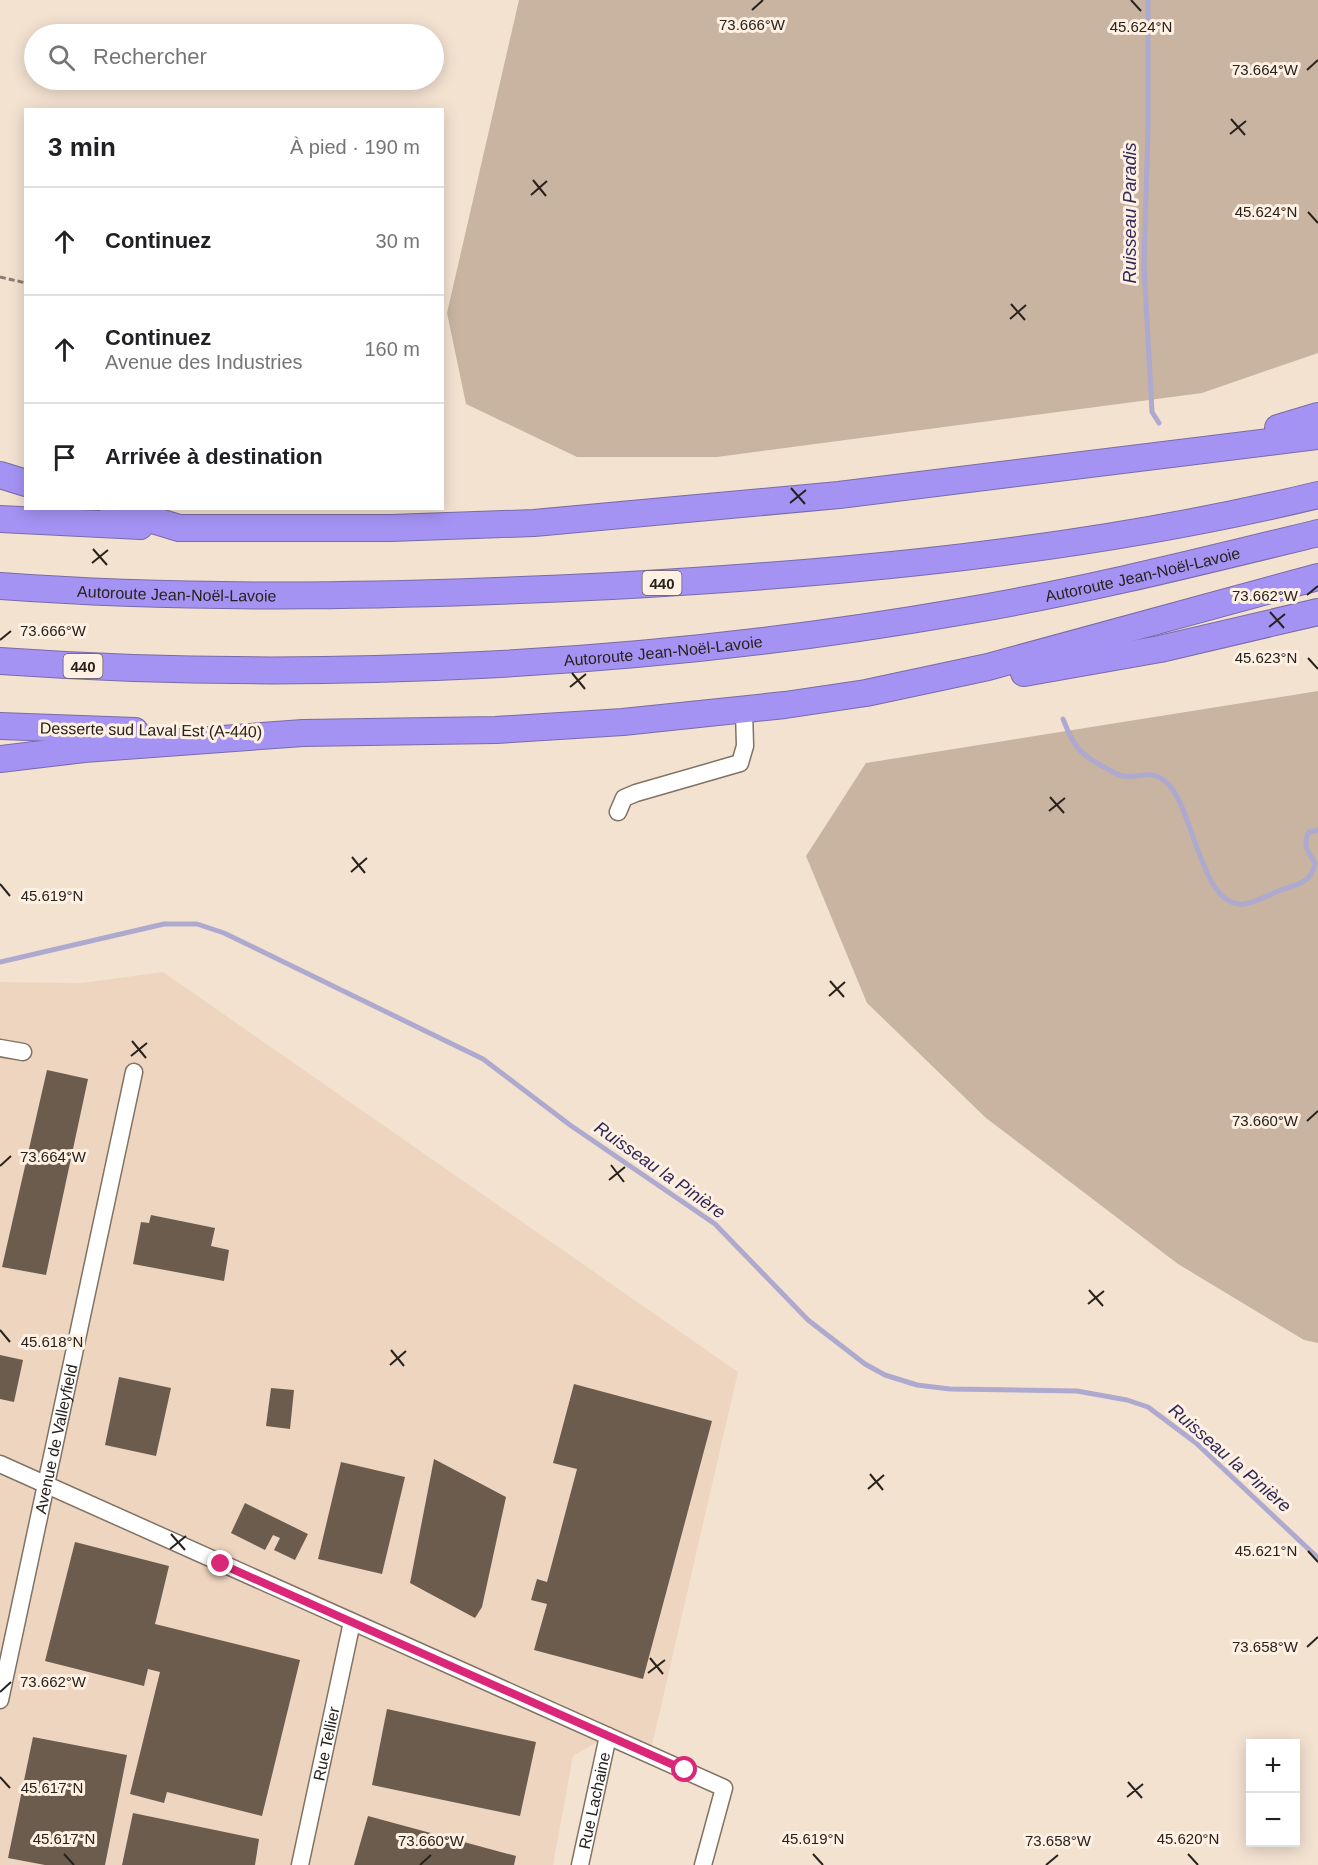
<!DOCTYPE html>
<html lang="fr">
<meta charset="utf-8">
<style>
body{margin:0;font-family:Helvetica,sans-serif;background:#f6f6f6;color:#202124}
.controls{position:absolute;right:18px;bottom:18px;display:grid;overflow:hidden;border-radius:0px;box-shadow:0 3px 15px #0003}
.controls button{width:54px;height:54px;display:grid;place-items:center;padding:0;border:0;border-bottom:2px solid #e0e0e0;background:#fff;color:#202124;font:30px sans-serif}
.stop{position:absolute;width:18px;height:18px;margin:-14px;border:4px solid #db2777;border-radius:50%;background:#fff}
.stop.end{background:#db2777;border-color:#fff;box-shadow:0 2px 6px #0008}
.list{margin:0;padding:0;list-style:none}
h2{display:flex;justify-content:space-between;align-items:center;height:78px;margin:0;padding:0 24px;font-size:26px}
h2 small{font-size:20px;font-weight:400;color:#757577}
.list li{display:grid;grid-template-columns:39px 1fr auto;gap:18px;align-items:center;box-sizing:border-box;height:108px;padding:0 24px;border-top:2px solid #e0e0e0}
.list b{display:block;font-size:22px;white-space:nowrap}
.list p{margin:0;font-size:20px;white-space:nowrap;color:#757577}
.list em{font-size:20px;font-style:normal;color:#757577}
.icon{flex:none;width:33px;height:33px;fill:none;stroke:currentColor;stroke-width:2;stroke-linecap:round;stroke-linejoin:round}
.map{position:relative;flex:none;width:1318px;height:1865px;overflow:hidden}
.search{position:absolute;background:#fff;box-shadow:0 3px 15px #0003;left:24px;top:24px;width:420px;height:66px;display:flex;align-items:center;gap:15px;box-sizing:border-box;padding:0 21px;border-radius:33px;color:#757577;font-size:22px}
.panel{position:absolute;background:#fff;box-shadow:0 3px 15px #0003;left:24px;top:108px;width:420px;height:402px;border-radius:0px}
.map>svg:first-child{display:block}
.built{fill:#edd5c0}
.green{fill:#c8b4a1}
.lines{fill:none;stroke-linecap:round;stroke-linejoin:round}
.stream{stroke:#aea9ce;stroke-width:5}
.building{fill:#6c5c4e}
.minor-casing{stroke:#817263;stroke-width:19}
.highway-casing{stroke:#796ba8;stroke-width:28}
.path{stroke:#897d72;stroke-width:3;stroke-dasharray:6 3;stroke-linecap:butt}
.minor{stroke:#fff;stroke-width:16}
.highway{stroke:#a593f4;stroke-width:26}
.route{stroke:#db2777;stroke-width:8}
.ticks{fill:none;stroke:#28221c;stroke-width:2}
.labels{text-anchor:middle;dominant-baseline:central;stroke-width:6;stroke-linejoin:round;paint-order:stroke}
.shield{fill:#fef0e2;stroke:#686057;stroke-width:1.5}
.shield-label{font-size:15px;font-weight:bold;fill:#28221c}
.street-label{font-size:16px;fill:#28221c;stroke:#fef0e2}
.water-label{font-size:18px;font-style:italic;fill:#322858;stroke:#fef0e2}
.ticks-label{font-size:15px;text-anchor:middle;fill:#28221c;stroke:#fef0e2;stroke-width:6;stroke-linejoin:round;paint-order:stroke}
</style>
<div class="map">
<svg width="1318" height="1865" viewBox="0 0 1318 1865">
<rect width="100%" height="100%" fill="#f4e2d1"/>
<polygon class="built" points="163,972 738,1372 650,1754 608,1736 573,1756 553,1865 0,1865 0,982 82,983"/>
<g class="green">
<polygon points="519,0 1318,0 1318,353 1202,393 717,457 577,457 466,404 447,313"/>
<polygon points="1318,691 1318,1343 1304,1340 1178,1264 986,1118 867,1003 806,856 866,763"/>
</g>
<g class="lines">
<g class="stream">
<polyline points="1148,0 1148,127 1144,266 1152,412 1159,423"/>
<path d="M 1063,719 C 1074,747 1079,754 1106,768 C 1111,771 1117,775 1123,776 C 1140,779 1149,768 1166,782 C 1194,805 1200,909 1244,904 C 1259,902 1272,892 1287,888 C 1301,884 1313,879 1315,863 C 1308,852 1302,844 1309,832 L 1318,830"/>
<polyline points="0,962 164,924 197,924 224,933 483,1059 570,1125 715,1224 808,1320 865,1364 885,1375 917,1385 950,1389 1077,1391 1127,1400 1148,1407 1196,1443 1318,1558"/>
</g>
</g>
<g class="building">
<polygon points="47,1070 88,1079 46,1275 2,1267"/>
<polygon points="151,1215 215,1228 211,1246 229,1250 224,1281 133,1264 141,1222 149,1223"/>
<polygon points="0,1355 23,1360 14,1402 0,1399"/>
<polygon points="119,1377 171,1388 156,1456 105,1445"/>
<polygon points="574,1384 712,1421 643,1679 534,1650 547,1604 531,1600 537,1579 547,1582 577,1469 553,1463"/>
<polygon points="271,1388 294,1390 290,1429 266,1426"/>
<polygon points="434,1459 506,1497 482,1607 475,1618 410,1583"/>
<polygon points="341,1462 405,1477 382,1574 318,1559"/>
<polygon points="245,1503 308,1534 295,1560 274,1550 280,1538 273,1535 265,1550 231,1533"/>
<polygon points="75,1542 169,1566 155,1624 300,1660 262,1816 167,1792 164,1803 130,1794 160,1672 148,1669 144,1686 45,1661"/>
<polygon points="387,1709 536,1742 520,1816 372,1785"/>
<polygon points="33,1737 127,1755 105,1865 45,1865 8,1858"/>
<polygon points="133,1813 259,1839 255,1865 122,1865"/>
<polygon points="368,1816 516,1856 514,1865 354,1865"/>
</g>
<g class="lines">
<g class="minor-casing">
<g id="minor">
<polyline points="618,812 624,798 636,793 740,763 745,746 744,710"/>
<polyline points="0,1048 23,1052"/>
<polyline points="0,1464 724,1788 703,1865"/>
<path id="s1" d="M 0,1700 L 134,1072"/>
<path id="s2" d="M 300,1865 L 352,1622"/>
<path id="s3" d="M 580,1865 L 608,1736"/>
</g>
</g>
<g class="highway-casing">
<g id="highway">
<polyline points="1278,428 1318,416"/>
<polyline points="0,475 26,483"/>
<polyline points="113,508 179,528 391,528 534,523 839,495 1318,436"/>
<polyline points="0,519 140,526"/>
<path id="s4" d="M 0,586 C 204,601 409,596 612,586 C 850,573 1086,551 1318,495"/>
<path id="s5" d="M 0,661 C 314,683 649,666 959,612 C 1080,592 1199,562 1318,533"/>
<polyline points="1024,673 1160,649 1318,612"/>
<polyline points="0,726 135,731"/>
<polyline points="0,759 84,749 303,733 496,730 623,722 785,705 866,693 988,667 1318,577"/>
</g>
</g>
<polyline class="path" points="0,277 26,283"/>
<use href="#minor" class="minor"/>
<use href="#highway" class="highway"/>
</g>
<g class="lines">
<polyline class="route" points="221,1564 685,1770"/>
</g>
<path class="ticks" d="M 1131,0 L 1141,11M 752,10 L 763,0M 1307,70 L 1318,60M 1231,119 L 1245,135M 1230,134 L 1246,121M 533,180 L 546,196M 531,195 L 547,181M 1308,212 L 1318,223M 1011,304 L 1025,320M 1010,319 L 1026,305M 791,488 L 805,504M 790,503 L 806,490M 93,549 L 107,565M 92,563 L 108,550M 1307,595 L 1318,586M 1270,612 L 1284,628M 1269,627 L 1285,614M 0,640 L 11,631M 1308,658 L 1318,669M 572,673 L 585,689M 570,687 L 586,674M 1050,797 L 1064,813M 1049,811 L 1065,798M 352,857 L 365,873M 351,872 L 367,858M 0,884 L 10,896M 830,981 L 844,997M 829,996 L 845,982M 132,1041 L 146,1058M 131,1056 L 147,1043M 1307,1121 L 1318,1111M 611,1165 L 624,1182M 0,1166 L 11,1156M 609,1180 L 625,1167M 1089,1290 L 1103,1306M 1088,1304 L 1104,1291M 0,1330 L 10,1342M 391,1350 L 404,1366M 390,1365 L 406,1351M 870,1474 L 883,1490M 868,1489 L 884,1475M 171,1534 L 185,1550M 170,1549 L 186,1536M 1308,1551 L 1318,1562M 1307,1647 L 1318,1637M 650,1658 L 663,1674M 648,1673 L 665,1660M 0,1692 L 11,1682M 0,1777 L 10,1788M 1128,1782 L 1142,1798M 1127,1797 L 1143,1784M 64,1854 L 74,1865M 813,1854 L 823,1865M 1188,1854 L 1198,1865M 420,1865 L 431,1855M 1046,1865 L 1058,1855"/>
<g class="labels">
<g class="shield">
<rect x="642.5" y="571" width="39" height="24" rx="4.5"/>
<rect x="63.5" y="654" width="39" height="24" rx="4.5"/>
</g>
<g class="shield-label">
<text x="662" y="583">440</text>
<text x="83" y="666">440</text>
</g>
<g class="street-label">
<text stroke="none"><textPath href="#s5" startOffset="1150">Autoroute Jean-Noël-Lavoie</textPath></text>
<text stroke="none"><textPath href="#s4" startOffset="177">Autoroute Jean-Noël-Lavoie</textPath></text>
<text stroke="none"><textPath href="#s5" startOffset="664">Autoroute Jean-Noël-Lavoie</textPath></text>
<text transform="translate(151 730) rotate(1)">Desserte sud Laval Est (A-440)</text>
<text stroke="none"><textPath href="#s1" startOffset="267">Avenue de Valleyfield</textPath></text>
<text stroke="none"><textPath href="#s2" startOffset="124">Rue Tellier</textPath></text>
<text stroke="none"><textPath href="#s3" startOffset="66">Rue Lachaine</textPath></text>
</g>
<g class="water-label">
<text transform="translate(1130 213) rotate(-90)">Ruisseau Paradis</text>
<text transform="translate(660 1170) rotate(35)">Ruisseau la Pinière</text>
<text transform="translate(1230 1458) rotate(41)">Ruisseau la Pinière</text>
</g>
</g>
<g class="ticks-label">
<text x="752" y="30">73.666°W</text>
<text x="1141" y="32">45.624°N</text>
<text x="1265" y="75">73.664°W</text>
<text x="1266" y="217">45.624°N</text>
<text x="1265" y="601">73.662°W</text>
<text x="53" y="636">73.666°W</text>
<text x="1266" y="663">45.623°N</text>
<text x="52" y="901">45.619°N</text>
<text x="1265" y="1126">73.660°W</text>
<text x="53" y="1162">73.664°W</text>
<text x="52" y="1347">45.618°N</text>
<text x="1266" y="1556">45.621°N</text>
<text x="1265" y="1652">73.658°W</text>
<text x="53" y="1687">73.662°W</text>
<text x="52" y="1793">45.617°N</text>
<text x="64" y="1844">45.617°N</text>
<text x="813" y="1844">45.619°N</text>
<text x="1188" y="1844">45.620°N</text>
<text x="431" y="1846">73.660°W</text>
<text x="1058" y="1846">73.658°W</text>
</g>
</svg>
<div class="controls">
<button>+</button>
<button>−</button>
</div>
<div class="stop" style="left:685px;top:1770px"></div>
<div class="stop end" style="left:221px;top:1564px"></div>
<div class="search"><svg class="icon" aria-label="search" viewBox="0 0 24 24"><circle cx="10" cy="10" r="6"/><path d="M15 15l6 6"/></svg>Rechercher</div>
<section class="panel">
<h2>3 min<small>À pied · 190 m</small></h2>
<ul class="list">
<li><svg class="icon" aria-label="ahead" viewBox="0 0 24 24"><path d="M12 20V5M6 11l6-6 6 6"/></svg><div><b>Continuez</b></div><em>30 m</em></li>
<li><svg class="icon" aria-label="ahead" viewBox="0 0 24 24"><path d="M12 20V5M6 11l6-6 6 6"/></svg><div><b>Continuez</b><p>Avenue des Industries</p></div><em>160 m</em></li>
<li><svg class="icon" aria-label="arrive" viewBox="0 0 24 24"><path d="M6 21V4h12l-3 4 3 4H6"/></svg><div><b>Arrivée à destination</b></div></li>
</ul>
</section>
</div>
